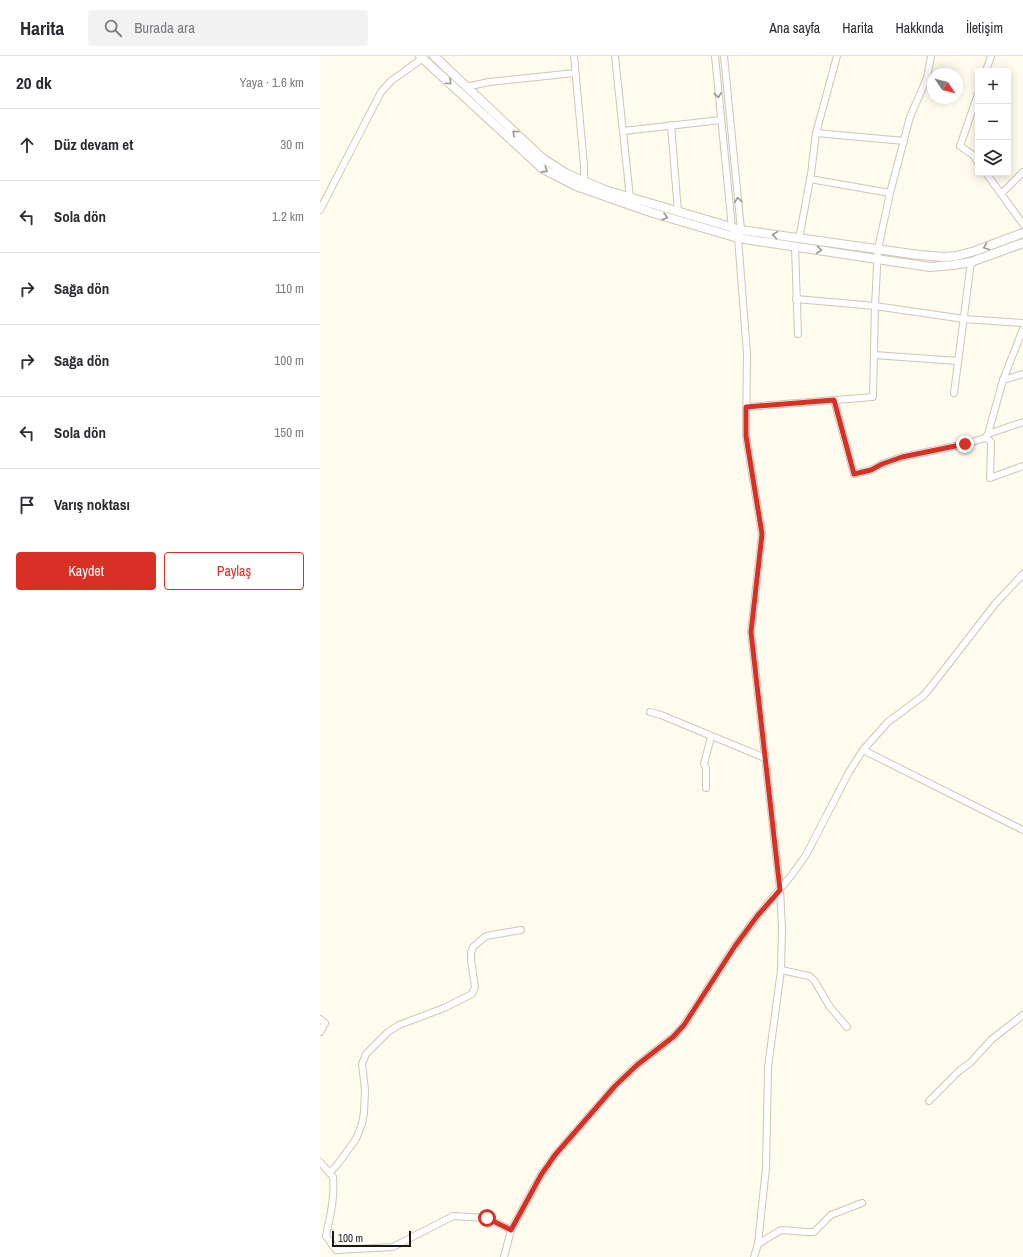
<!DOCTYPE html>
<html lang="tr">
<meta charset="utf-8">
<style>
body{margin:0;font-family:"Archivo Narrow",sans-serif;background:#f2f2f3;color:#2b2b33}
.controls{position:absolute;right:12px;top:12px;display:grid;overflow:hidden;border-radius:4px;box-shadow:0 2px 10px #0003}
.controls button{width:36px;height:36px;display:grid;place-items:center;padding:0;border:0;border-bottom:1px solid #e1e1e2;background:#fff;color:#2b2b33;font:20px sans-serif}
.compass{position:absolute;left:607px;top:12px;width:36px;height:36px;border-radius:50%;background:#fff;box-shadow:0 2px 10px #0003;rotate:125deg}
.scale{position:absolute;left:12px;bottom:10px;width:79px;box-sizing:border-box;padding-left:4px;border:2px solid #1b1912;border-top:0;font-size:11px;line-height:14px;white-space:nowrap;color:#1b1912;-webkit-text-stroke:3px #fff;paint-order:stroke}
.stop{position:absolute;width:12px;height:12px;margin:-9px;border:3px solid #d93025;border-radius:50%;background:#fff}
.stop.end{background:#d93025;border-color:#fff;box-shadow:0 1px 4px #0008}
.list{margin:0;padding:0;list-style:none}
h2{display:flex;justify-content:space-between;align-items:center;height:52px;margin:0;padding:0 16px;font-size:17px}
h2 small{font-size:13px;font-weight:400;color:#7c7c81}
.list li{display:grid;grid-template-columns:26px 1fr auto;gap:12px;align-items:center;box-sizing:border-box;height:72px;padding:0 16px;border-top:1px solid #e1e1e2}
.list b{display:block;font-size:15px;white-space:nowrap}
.list em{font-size:13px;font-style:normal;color:#7c7c81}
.actions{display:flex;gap:8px;padding:12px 16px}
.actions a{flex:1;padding:9px 0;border:1px solid #d93025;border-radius:4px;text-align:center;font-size:14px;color:#d93025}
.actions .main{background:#d93025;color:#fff}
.icon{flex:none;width:22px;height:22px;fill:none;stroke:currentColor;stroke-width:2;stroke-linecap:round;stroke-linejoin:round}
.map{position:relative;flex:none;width:703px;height:1201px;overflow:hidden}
header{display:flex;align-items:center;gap:24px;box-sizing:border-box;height:56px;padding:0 20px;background:#fff;border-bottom:1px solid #e1e1e2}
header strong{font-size:19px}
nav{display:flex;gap:22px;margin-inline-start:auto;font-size:14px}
.search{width:280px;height:36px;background:#f2f2f3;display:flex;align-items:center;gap:10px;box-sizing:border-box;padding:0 14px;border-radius:4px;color:#7c7c81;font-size:15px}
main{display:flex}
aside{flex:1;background:#fff}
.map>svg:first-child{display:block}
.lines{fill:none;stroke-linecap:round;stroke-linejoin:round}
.minor-casing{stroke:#cdc7b4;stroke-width:8}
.tertiary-casing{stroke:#cdc7b4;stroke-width:10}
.minor{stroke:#fff;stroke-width:6}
.tertiary{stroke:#fff;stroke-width:8}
.oneway{stroke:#989894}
.route{stroke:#d93025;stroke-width:5}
</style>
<header>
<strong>Harita</strong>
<div class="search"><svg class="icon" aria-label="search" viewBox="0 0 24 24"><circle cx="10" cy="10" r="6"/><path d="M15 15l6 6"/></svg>Burada ara</div>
<nav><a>Ana sayfa</a><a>Harita</a><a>Hakkında</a><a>İletişim</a></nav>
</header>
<main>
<aside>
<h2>20 dk<small>Yaya · 1.6 km</small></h2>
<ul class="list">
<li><svg class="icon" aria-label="ahead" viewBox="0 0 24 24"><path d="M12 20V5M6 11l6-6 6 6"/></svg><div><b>Düz devam et</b></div><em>30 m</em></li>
<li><svg class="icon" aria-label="left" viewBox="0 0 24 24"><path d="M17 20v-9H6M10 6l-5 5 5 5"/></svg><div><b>Sola dön</b></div><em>1.2 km</em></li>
<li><svg class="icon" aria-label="right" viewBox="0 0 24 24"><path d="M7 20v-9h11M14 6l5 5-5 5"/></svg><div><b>Sağa dön</b></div><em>110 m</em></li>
<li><svg class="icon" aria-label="right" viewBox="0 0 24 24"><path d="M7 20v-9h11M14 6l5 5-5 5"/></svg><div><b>Sağa dön</b></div><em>100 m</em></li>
<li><svg class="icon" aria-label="left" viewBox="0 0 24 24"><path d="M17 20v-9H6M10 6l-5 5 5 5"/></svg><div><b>Sola dön</b></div><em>150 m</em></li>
<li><svg class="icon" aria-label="arrive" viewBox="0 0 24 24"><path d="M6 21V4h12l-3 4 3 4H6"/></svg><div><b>Varış noktası</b></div></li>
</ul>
<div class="actions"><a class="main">Kaydet</a><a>Paylaş</a></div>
</aside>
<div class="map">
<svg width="703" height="1201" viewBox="0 0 703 1201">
<rect width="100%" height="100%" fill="#fffbef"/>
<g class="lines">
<g class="minor-casing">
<g id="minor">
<polyline points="254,0 264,109 264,126"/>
<polyline points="295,0 310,142"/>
<polyline points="395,0 412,172 418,182 427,297 426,380 442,478 431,576 460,833 462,872 461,914 448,1011 446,1112 438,1188 434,1201"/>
<polyline points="404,0 421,174 420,177"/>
<polyline points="666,15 671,0"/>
<polyline points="146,31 169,26 255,17"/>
<polyline points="658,38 640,90 653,99 658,106"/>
<polyline points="351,69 358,156"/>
<polyline points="303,75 401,64"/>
<polyline points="496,77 584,85"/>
<polyline points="666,117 703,168"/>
<polyline points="490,123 570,137"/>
<polyline points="681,138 703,116"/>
<polyline points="0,154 61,36 71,25 103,2"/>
<polyline points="479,183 491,118 496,77 517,0"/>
<polyline points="475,191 478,278"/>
<polyline points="476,243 555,250 644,263 703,267"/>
<polyline points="554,299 638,305"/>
<polyline points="683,324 703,318"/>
<polyline points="634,337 651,206"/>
<polyline points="514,344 534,418 551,414 562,408 582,401 645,388 665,382 668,378 683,324 703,273"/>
<polyline points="427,351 553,341 555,250 558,193 570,137 590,61 607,22 611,0"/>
<polyline points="668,378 703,366"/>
<polyline points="666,381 671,386 671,390 670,422 703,410"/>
<polyline points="330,656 341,659 445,702"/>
<polyline points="543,694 703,774"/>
<polyline points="386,732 386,712 384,708 391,681"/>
<polyline points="461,914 489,920 494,924 510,951 527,971"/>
<polyline points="0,963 5,967 0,976"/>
<polyline points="609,1045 639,1015 650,1007 672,983 703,959"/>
<path d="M 0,1106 L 13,1121 C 15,1141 10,1161 6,1180 L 16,1194 L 73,1191 L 133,1160 L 167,1162 L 191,1174"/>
<polyline points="10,1116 17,1109 36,1083 42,1068 44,1056 45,1034 42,1008 46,998 68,976 79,969 124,952 152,938 155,931 151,904 151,897 153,891 166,880 201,874"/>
<polyline points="438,1188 461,1174 487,1176 494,1176 511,1159 542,1147"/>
<polyline points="184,1201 191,1174 221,1119 235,1099 295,1030 317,1009 353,981 364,969 415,890 438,859 471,820 486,799 529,716 543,694 568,666 603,640 610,632 675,548 703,518"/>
</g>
</g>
<g class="tertiary-casing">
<g id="tertiary">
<polyline points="100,0 223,113 256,130 333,157 418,182 610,211 633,209 651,206 703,187"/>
<polyline points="114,0 222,102 247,118 285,134 421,174 599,199 624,201 636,200 655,195 703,177"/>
</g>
</g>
<use href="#minor" class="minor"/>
<use href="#tertiary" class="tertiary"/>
</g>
<defs><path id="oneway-chevron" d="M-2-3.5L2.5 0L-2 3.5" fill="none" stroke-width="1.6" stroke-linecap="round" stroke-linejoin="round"/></defs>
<g class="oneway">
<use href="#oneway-chevron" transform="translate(129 26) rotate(43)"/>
<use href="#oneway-chevron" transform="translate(398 39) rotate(84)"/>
<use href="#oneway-chevron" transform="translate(195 77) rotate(-137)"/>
<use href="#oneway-chevron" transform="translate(225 114) rotate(33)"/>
<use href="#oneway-chevron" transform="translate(418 144) rotate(-96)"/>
<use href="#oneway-chevron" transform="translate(345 161) rotate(16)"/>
<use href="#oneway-chevron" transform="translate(455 179) rotate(-172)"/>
<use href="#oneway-chevron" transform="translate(666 191) rotate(160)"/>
<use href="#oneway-chevron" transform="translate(499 194) rotate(8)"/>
</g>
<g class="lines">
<polyline class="route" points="167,1162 191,1174 221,1119 235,1099 295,1030 317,1009 353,981 364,969 415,890 438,859 460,834 431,576 442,478 426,380 426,351 514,344 534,418 551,414 562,408 582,401 645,388"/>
</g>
</svg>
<div class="controls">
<button>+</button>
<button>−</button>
<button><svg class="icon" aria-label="layers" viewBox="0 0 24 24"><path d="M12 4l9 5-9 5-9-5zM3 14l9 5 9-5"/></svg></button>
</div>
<svg class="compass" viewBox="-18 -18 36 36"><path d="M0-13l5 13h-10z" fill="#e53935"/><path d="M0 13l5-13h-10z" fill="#7c7c81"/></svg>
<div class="scale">100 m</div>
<div class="stop" style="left:167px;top:1162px"></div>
<div class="stop end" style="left:645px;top:388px"></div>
</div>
</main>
